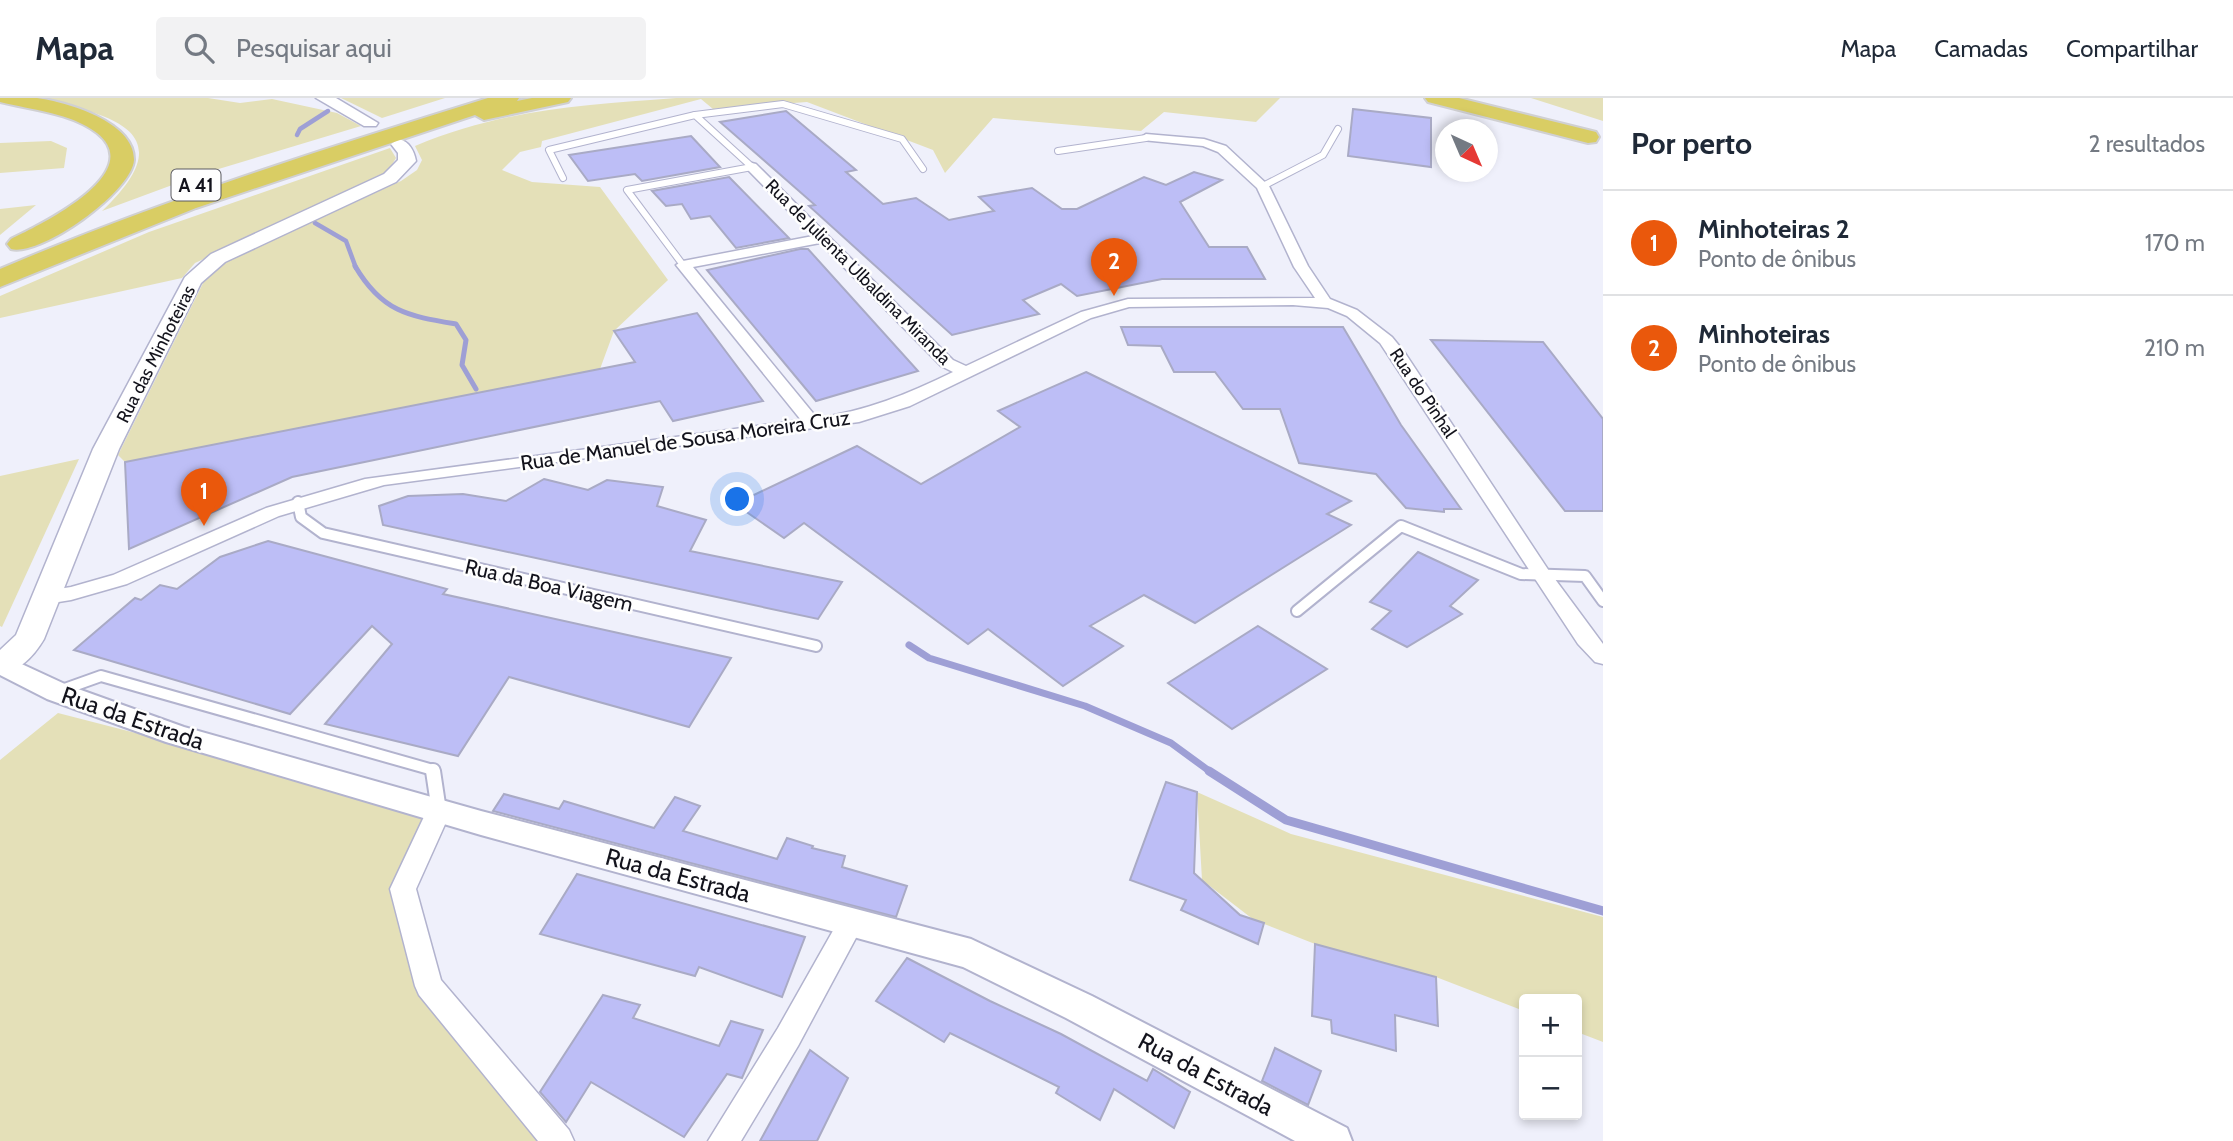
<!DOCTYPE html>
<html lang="pt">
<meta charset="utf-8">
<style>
body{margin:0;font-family:Cabin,sans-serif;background:#f2f2f3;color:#1f2937}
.controls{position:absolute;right:21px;bottom:21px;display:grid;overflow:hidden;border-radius:7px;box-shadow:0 4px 10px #0003}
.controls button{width:63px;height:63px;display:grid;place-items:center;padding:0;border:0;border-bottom:2px solid #e0e1e3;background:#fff;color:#1f2937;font:35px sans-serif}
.compass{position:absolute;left:1435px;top:21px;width:63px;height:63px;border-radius:50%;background:#fff;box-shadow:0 4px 10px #0003;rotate:136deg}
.you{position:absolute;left:738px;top:402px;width:24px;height:24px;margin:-18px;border:5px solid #fff;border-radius:50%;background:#1a73e8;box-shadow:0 0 0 10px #1a73e833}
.badge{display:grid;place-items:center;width:46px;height:46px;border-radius:50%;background:#ea580c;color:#fff;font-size:23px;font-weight:700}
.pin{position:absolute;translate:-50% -58px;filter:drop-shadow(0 2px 4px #0008)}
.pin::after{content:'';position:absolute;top:37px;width:24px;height:21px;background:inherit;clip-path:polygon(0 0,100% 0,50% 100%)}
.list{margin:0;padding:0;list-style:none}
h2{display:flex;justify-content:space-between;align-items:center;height:91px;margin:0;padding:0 28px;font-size:30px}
h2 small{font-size:23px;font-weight:400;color:#747a83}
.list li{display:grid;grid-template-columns:46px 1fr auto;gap:21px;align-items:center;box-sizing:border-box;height:105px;padding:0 28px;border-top:2px solid #e0e1e3}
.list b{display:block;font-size:26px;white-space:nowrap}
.list p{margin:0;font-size:23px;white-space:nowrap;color:#747a83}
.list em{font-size:23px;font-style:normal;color:#747a83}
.icon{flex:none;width:38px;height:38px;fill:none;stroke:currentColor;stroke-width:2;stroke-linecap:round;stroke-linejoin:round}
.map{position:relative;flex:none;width:1603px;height:1043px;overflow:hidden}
header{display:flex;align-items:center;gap:42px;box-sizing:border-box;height:98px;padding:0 35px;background:#fff;border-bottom:2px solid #e0e1e3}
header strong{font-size:33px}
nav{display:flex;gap:38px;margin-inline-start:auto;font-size:24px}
.search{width:490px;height:63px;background:#f2f2f3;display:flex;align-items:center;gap:18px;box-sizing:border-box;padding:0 24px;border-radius:7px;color:#747a83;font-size:26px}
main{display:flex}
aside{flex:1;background:#fff}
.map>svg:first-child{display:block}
.green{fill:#e4e0b8}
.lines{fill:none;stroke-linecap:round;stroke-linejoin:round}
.stream-far3{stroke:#9e9fd5;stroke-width:4.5}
.stream-far2{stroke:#9e9fd5;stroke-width:5}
.stream-far1{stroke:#9e9fd5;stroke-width:7}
.stream{stroke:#9e9fd5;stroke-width:9}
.building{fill:#bdbef6;stroke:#a9aac5;stroke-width:2}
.service-far2-casing{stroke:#b2b3ce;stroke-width:8}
.service-far1-casing{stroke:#b2b3ce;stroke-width:14}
.service-casing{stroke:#b2b3ce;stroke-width:18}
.minor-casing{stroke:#b2b3ce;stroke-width:3}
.tertiary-casing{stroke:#b2b3ce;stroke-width:4}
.secondary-casing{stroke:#b2b3ce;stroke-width:3}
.motorway-casing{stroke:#d0d0d2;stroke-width:4}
.service-far2{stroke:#fff;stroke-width:6}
.service-far1{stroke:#fff;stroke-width:10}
.service{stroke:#fff;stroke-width:14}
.minor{fill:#fff;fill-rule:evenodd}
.tertiary{fill:#fff;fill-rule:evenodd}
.secondary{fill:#fff;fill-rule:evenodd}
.motorway{fill:#d9cd64;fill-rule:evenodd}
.labels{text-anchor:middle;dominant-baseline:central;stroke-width:5;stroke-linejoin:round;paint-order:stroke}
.far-street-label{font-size:18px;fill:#13131c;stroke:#fefefe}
.shield{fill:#fefefe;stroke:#5a5a60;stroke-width:2}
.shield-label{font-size:19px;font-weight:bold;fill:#13131c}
.street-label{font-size:21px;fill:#13131c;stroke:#fefefe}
.near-street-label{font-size:24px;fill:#13131c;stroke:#fefefe}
</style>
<header>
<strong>Mapa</strong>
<div class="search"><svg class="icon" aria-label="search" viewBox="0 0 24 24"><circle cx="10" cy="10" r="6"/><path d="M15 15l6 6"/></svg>Pesquisar aqui</div>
<nav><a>Mapa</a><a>Camadas</a><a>Compartilhar</a></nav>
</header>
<main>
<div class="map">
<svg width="1603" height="1043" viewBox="0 0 1603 1043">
<rect width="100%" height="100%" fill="#eff0fb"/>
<g class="green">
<path d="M 32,0 L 208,0 L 240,5 L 272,1 L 337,15 L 361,28 L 202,76 L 102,113 C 189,31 105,15 32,0 Z"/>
<polygon points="341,0 445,0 382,20"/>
<path d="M 676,0 L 1280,0 L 1256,24 L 1164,14 L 1141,33 L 993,20 L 945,75 L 933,52 L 807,4 L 713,11 L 701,1 L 542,43 L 541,49 L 520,54 L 502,72 L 532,84 L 600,89 L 668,182 L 614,233 L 600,271 L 125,364 L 118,357 L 207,177 L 226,162 L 401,83 L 417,72 L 422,62 L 415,48 C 503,11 583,7 676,0 Z"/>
<polygon points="1531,0 1603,0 1603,23"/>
<polygon points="51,43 67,50 64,70 0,75 0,45"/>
<polygon points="390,50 396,60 388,73 370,84 195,165 182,180 0,220 0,198 149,134"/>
<polygon points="36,107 0,137 0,111"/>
<polygon points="79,361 2,529 0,528 0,378"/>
<polygon points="58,615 439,713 403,791 429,888 542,1043 0,1043 0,662"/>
<polygon points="1197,694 1291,736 1603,819 1603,944 1577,934 1577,901 1524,901 1524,913 1436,879 1315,846 1254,822 1202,782"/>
</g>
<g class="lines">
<g class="stream-far3">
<polyline points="297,37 300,31 328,13"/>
<polyline points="315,125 346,143 356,170"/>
</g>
<path class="stream-far2" d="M 355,168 C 382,214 408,218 456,226 L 466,242 L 462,267 L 476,291"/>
<polyline class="stream-far1" points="909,547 929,560 1085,608 1171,645 1212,675"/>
<polyline class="stream" points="1209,673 1286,722 1603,813"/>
</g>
<g class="building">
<polygon points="1353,11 1431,20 1431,69 1348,58"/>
<polygon points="786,13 856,72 846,74 883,106 916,100 949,122 994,113 979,99 1032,90 1062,111 1077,111 1144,79 1166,87 1194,74 1222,82 1180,104 1209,149 1247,149 1265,181 1162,181 1077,198 1061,186 1023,202 1039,216 952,237 809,108 815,107 720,24"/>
<polygon points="691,38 720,69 642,83 635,76 588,83 569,57"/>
<polygon points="729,79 789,140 736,150 710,118 691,121 682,106 666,108 652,93"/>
<polygon points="800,151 808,151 918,273 816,303 707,172"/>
<polygon points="697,215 763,303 673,323 660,303 292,379 129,451 125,364 635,264 614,233"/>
<polygon points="1121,229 1343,229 1401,327 1461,411 1444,411 1444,414 1406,410 1376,376 1299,365 1280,311 1243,311 1215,274 1174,274 1161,248 1128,247"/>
<polygon points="1431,242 1543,244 1603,321 1603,413 1565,413"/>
<polygon points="1086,274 1351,403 1327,416 1351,427 1195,525 1144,497 1090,528 1123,548 1063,588 988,531 968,546 804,425 784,440 735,406 857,348 921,386 1020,329 998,313"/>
<polygon points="544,381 588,392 607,382 663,389 657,408 706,422 690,453 842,484 818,521 383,427 379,408 408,398 463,396 506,403"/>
<polygon points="268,443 447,491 443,496 731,560 689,629 509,579 458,658 325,626 392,546 372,528 290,616 74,552 135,500 141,502 160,487 177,491 220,459"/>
<polygon points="1418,454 1478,482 1450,508 1462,516 1407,549 1372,531 1391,513 1370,504"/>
<polygon points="1258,528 1327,571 1232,631 1168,585"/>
<polygon points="1166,684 1197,694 1194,775 1240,817 1264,825 1258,846 1181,812 1186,802 1130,782"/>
<polygon points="504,696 559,711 564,703 654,730 675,699 700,708 683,733 777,761 787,740 813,748 812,750 845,758 842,769 907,788 896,819 493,713"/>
<polygon points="577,776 805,839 782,899 699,869 695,878 540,836"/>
<polygon points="1315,846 1436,879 1438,928 1395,917 1396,953 1332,935 1331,922 1312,918"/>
<polygon points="907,860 990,903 1061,936 1147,983 1153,971 1190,994 1174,1030 1114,991 1100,1022 1056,995 1059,989 950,935 944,944 876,903"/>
<polygon points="603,897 640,907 633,920 719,948 731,923 763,932 742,980 727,976 684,1039 591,984 566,1024 540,994"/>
<polygon points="1275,950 1321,973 1308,1007 1262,983"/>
<polygon points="810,952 848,980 817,1043 760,1043"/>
</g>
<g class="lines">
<g class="service-far2-casing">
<g id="service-far2">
<polyline points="695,17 783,6 902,41 923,71"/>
<polyline points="1058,53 1146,40"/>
<polyline points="563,80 549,52 695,17 752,69"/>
<polyline points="1263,88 1323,57 1338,31"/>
<polyline points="683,167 627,92 752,69"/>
</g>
</g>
<g class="service-far1-casing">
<g id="service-far1">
<polyline points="298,404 301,419 323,435 816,548"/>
<polyline points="1297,513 1401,428 1521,476 1585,478 1603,503"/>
<polyline points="59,593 101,578 433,672 433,675"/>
</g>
</g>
<g class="service-casing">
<polyline id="service" points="433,673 439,713"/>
</g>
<g class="minor-casing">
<g id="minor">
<path d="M 1146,36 L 1204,41 L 1226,48 L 1269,88 L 1308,168 L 1330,201 L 1357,212 L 1392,239 L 1405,255 L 1549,473 L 1603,546 L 1603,566 L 1595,564 L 1578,546 L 1380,245 L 1347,218 L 1328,210 L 1293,207 L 1129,209 L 1091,220 L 910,308 L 859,324 L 384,387 L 279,418 L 127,486 L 71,502 L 46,506 L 39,504 L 36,499 L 39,494 L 71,489 L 113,477 L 266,410 L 365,381 L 801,322 L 676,167 L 683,163 L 813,138 L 748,72 L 746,69 L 752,65 L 756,66 L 953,262 L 966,268 L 1081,214 L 1128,201 L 1315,200 L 1294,169 L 1257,90 L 1218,54 L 1203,48 L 1142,42 L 1140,40 ZM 820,145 L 941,268 L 953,274 C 908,296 866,313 817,320 L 693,169 Z"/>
<polygon points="439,703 448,706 451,713 416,791 441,882 569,1032 574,1043 538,1043 419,897 415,888 390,791 430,706"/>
<polygon points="852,812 861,815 865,823 798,948 741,1043 708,1043 778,930 843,815"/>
</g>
</g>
<g class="tertiary-casing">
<polygon id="tertiary" points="0,556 67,587 184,629 481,713 971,841 1092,898 1347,1030 1352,1043 1295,1043 1066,920 963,869 481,737 166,644 47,601 0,577"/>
</g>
<g class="secondary-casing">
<g id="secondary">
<polygon points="316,0 336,0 378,25 376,28 364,28"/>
<path d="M 399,41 C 410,44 414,53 416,63 L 396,84 L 225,164 L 201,185 L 119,351 L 44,541 C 34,558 20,573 0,576 L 0,552 L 16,537 L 93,351 L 185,179 L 211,156 L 384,76 L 398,62 L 398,55 L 391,46 Z"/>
</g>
</g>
<g class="motorway-casing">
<g id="motorway">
<path d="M 0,0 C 12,0 25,0 37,0 C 67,4 135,24 134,62 C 132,94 40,159 11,151 L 7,146 L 11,141 C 40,127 148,75 97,35 C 71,15 32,12 0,4 Z"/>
<path d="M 488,0 L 519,0 L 517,3 L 532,0 L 571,0 L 568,4 L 484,22 L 475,17 L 196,110 L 0,189 L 0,171 C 159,103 323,51 488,0 Z"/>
<polygon points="1425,0 1459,0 1596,34 1599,39 1596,44 1588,45 1428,4"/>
</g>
</g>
<use href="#service-far2" class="service-far2"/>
<use href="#service-far1" class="service-far1"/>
<use href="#service" class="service"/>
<use href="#minor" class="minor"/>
<use href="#tertiary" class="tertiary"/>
<use href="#secondary" class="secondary"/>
<use href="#motorway" class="motorway"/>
</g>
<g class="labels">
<g class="far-street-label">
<text transform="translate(858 174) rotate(45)">Rua de Julienta Ulbaldina Miranda</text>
<text transform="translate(156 256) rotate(-63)">Rua das Minhoteiras</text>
<text transform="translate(1423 295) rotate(56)">Rua do Pinhal</text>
</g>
<rect class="shield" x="171.5" y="71.5" width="49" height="31" rx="5"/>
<g class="shield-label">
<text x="196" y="87">A 41</text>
</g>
<g class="street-label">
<text transform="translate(685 342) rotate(-8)">Rua de Manuel de Sousa Moreira Cruz</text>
<text transform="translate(549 487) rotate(13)">Rua da Boa Viagem</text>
</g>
<g class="near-street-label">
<text transform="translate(133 620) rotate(19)">Rua da Estrada</text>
<text transform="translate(678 777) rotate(15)">Rua da Estrada</text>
<text transform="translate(1206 976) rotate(28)">Rua da Estrada</text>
</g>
</g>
</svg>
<div class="controls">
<button>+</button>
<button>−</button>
</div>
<svg class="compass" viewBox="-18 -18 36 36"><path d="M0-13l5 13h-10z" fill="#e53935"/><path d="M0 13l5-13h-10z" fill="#747a83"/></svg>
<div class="you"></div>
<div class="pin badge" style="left:204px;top:428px">1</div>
<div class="pin badge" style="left:1114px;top:198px">2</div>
</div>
<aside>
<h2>Por perto<small>2 resultados</small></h2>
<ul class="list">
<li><span class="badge">1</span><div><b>Minhoteiras 2</b><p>Ponto de ônibus</p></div><em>170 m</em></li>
<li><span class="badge">2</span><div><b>Minhoteiras</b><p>Ponto de ônibus</p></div><em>210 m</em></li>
</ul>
</aside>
</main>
